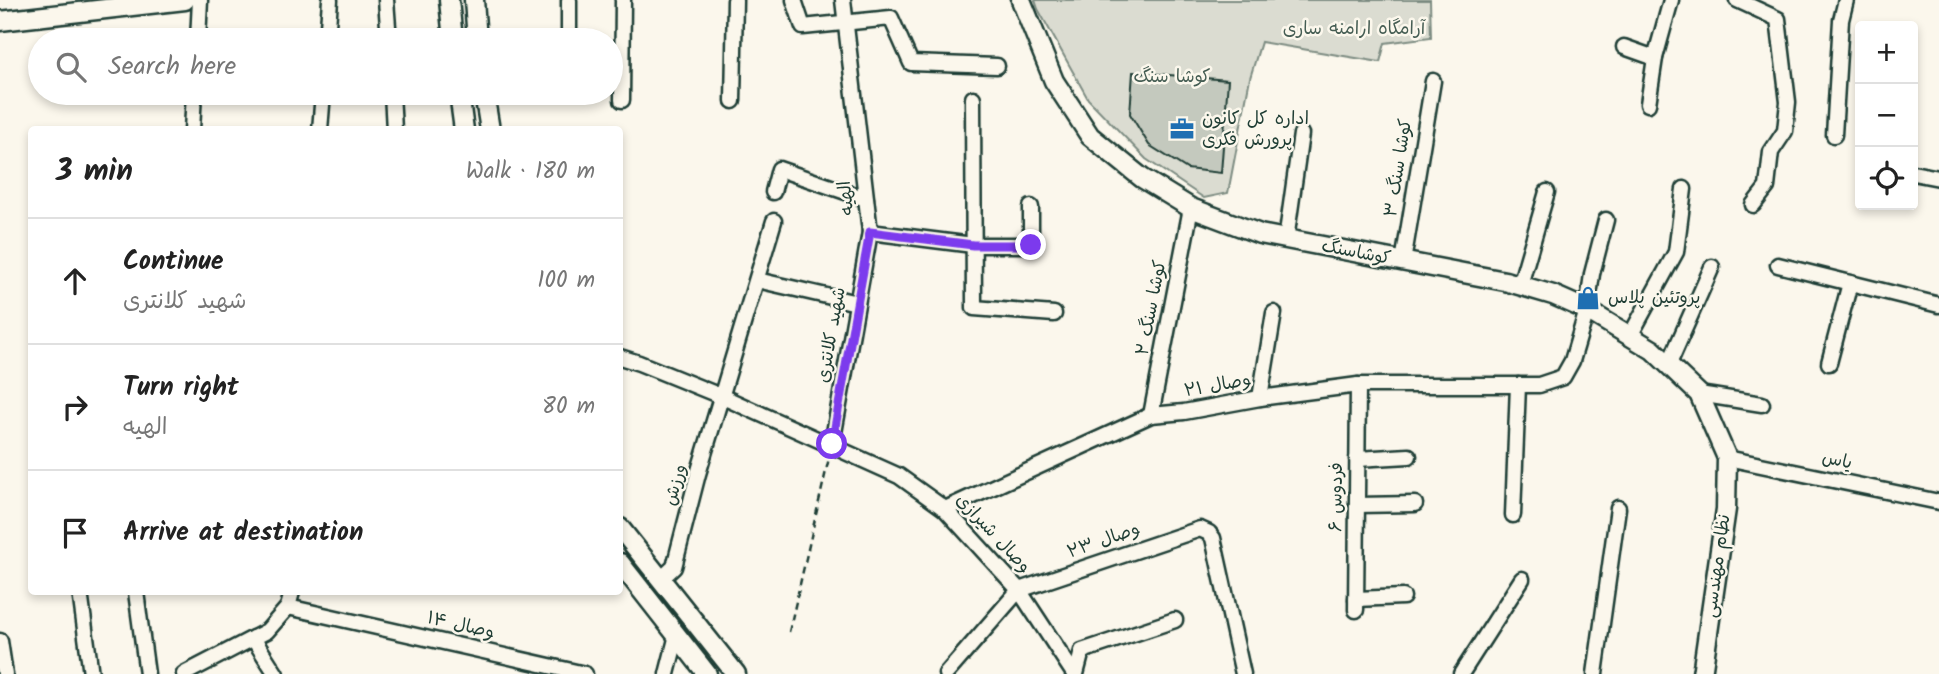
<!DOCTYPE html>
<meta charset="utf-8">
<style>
body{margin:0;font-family:Kalam,"Playpen Sans Arabic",sans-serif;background:#f6f6f6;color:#222}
.controls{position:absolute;right:21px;top:21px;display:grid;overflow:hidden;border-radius:7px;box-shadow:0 4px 10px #0003}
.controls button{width:63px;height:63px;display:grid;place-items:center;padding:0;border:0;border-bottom:2px solid #e0e0e0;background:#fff;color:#222;font:35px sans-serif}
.stop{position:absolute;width:21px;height:21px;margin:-16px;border:5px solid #7c3aed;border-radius:50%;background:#fff}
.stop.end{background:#7c3aed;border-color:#fff;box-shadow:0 2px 7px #0008}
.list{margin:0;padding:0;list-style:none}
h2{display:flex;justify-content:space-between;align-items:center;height:91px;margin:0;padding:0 28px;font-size:30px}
h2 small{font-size:23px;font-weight:400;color:#767676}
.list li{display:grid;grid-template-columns:46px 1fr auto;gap:21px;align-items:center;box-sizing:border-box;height:126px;padding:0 28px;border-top:2px solid #e0e0e0}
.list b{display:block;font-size:26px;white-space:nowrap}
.list p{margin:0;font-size:23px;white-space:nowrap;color:#767676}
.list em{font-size:23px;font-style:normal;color:#767676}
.icon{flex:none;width:38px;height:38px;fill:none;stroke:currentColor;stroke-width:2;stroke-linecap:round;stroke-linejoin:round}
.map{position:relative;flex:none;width:1939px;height:674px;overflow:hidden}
.search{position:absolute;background:#fff;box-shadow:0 4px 10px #0003;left:28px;top:28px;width:595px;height:77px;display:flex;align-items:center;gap:18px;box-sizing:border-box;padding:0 24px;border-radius:38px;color:#767676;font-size:26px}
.panel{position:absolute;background:#fff;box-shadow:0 4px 10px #0003;left:28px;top:126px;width:595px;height:469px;border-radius:7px}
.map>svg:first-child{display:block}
.green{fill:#dbdcd1;stroke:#7d8c82;stroke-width:2}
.building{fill:#c4c9be;stroke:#1f3d34;stroke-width:2}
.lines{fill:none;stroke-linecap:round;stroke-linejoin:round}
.minor-casing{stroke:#1f3d34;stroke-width:19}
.major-casing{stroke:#1f3d34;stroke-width:23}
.path{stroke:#1f3d34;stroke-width:2.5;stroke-dasharray:7 5;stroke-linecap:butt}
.minor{stroke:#fbf7ec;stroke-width:14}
.major{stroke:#fbf7ec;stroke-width:18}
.route{stroke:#7c3aed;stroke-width:9}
.labels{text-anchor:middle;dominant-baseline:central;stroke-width:5;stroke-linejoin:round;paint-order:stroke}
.park-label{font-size:18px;fill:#455d53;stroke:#fbf7ec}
.poi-label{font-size:18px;fill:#1f3d34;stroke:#fbf7ec;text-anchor:start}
.street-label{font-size:18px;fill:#1f3d34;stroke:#fbf7ec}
</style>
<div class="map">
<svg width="1939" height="674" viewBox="0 0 1939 674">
<rect width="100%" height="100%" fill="#fbf7ec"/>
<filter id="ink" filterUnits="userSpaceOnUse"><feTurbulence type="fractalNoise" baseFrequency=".0143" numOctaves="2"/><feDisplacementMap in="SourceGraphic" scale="14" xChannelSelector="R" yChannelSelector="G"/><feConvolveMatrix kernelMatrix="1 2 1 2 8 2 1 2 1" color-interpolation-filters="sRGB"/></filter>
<g filter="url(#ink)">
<polygon class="green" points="1035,0 1430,0 1431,37 1385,43 1380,62 1261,42 1250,78 1228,193 1204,198 1146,159 1088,99 1038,9"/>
<polygon class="building" points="1133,72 1228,80 1221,173 1187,169 1149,145 1130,114"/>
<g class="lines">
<g class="minor-casing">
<g id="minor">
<polyline points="386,0 389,40"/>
<polyline points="569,0 569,40"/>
<polyline points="794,0 803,27 891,18 911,63 997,66"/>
<polyline points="843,0 870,232 973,245 1031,245 1031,207"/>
<polyline points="1737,0 1778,19 1788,102 1785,131 1771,152 1767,187 1753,205"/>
<polyline points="198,40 200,0"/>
<polyline points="327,40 330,0"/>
<polyline points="1624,47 1655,58"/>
<polyline points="392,93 394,130"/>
<polyline points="973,98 974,308 1054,314"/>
<polyline points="622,100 623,0"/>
<polyline points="733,101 735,0"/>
<polyline points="1648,104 1655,58 1671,0"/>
<polyline points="192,130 194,93"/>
<polyline points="320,130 323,93"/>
<polyline points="1834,135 1841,20 1846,0"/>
<polyline points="1913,173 1939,178"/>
<polyline points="773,192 779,169 866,199"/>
<polyline points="1286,240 1301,134"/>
<polyline points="1403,262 1433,81"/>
<polyline points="1778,265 1939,305"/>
<polyline points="757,280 857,303"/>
<polyline points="1520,285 1547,192"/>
<polyline points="1630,336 1676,252 1684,189"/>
<polyline points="620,357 639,363 723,397 899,476 945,509 1019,590 1074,674"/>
<polyline points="1829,363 1850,283"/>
<polyline points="1669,364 1712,267"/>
<polyline points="1699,394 1762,404"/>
<polyline points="1260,398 1274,313"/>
<polyline points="1151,415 1191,208"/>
<polyline points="832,444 870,232"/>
<polyline points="1727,458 1939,502"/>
<polyline points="1357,459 1409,456"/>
<polyline points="1357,505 1415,504"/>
<polyline points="945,509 1151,415 1184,412 1260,398 1358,385 1539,385 1563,377 1572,361 1587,310 1592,274 1606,220"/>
<polyline points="1513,515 1518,385"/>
<polyline points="660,580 674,567 698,474 774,221"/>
<polyline points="80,592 91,674"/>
<polyline points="136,592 147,674"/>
<polyline points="1356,599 1403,597"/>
<polyline points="288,607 585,674"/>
<polyline points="1356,610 1358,385"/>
<polyline points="253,638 276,674"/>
<polyline points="0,641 5,674"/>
<polyline points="184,674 267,631 288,607 292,592"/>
<polyline points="667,674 677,635"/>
<polyline points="946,674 1019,590 1200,529 1209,533 1213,538 1243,674"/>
<polyline points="1076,674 1082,651 1175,620"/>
<polyline points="1461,674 1522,579"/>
<polyline points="1595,674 1618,508"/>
</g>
</g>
<g class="major-casing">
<g id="major">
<polyline points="449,0 453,40"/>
<polyline points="474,0 477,40"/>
<polyline points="1021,0 1054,81 1090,136 1142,178 1191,208 1260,234 1505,281 1553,295 1587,310 1653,350 1699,394 1727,458 1726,509 1702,674"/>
<polyline points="0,21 185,0"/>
<polyline points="459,93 464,130"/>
<polyline points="484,93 490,130"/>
<polyline points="620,528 736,674"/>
<polyline points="620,563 707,674"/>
</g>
</g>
<polyline class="path" points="789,632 829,458"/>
<use href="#minor" class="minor"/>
<use href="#major" class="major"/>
</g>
</g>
<g class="lines" filter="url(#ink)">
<polyline class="route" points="832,444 870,232 973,245 1031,245"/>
</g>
<defs>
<g id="office-bare" transform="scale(1.89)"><path d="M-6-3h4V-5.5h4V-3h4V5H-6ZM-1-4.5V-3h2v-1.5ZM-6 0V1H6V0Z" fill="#1f6fb2" stroke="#fbf7ec" stroke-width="2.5" paint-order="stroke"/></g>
<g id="shop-bare" transform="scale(1.89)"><path d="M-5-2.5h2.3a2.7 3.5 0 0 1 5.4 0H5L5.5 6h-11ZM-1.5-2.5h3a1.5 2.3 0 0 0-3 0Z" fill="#1f6fb2" stroke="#fbf7ec" stroke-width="2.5" paint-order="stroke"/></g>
</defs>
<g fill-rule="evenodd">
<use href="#office-bare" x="1182" y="129"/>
<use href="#shop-bare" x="1588" y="298"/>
</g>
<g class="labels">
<g class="park-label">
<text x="1354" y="29">آرامگاه ارامنه ساری</text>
<text x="1172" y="77">کوشا سنگ</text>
</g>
<g class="poi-label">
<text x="1202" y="119">اداره کل کانون<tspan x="1202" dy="21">پرورش فکری</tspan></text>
<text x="1608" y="298">پروتئین پلاس</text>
</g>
<g class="street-label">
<text transform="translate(1399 168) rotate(-81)">کوشا سنگ ۳</text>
<text transform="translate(847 198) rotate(-96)">الهیه</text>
<text transform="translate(1356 253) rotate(11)">کوشاسنگ</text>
<text transform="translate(1152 308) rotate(-79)">کوشا سنگ ۲</text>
<text transform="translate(832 335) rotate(-80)">شهید کلانتری</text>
<text transform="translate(1218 386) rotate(-10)">وصال ۲۱</text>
<text transform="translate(1837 461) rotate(12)">یاس</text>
<text transform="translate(676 485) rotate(-74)">ورزش</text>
<text transform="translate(1337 497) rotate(-89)">فردوس ۶</text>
<text transform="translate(993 534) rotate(47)">وصال شیرازی</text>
<text transform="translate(1104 541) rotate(-19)">وصال ۲۳</text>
<text transform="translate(1718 566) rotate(-82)">نظام مهندسی</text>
<text transform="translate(461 626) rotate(13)">وصال ۱۴</text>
</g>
</g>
</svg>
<div class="controls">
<button>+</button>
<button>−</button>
<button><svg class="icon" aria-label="locate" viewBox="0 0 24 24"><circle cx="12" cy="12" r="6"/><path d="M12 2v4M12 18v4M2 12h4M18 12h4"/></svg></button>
</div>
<div class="stop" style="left:832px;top:444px"></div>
<div class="stop end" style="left:1031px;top:245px"></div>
<div class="search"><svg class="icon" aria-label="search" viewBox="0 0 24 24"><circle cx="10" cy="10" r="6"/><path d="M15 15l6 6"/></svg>Search here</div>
<section class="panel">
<h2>3 min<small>Walk · 180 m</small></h2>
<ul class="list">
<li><svg class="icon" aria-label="ahead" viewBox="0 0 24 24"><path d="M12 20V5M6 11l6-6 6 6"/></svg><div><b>Continue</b><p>شهید کلانتری</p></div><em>100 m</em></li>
<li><svg class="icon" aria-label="right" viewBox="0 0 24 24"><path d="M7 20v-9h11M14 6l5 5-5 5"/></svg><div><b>Turn right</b><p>الهیه</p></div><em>80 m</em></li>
<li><svg class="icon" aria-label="arrive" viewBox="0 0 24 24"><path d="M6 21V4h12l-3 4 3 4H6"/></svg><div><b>Arrive at destination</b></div></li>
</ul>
</section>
</div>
